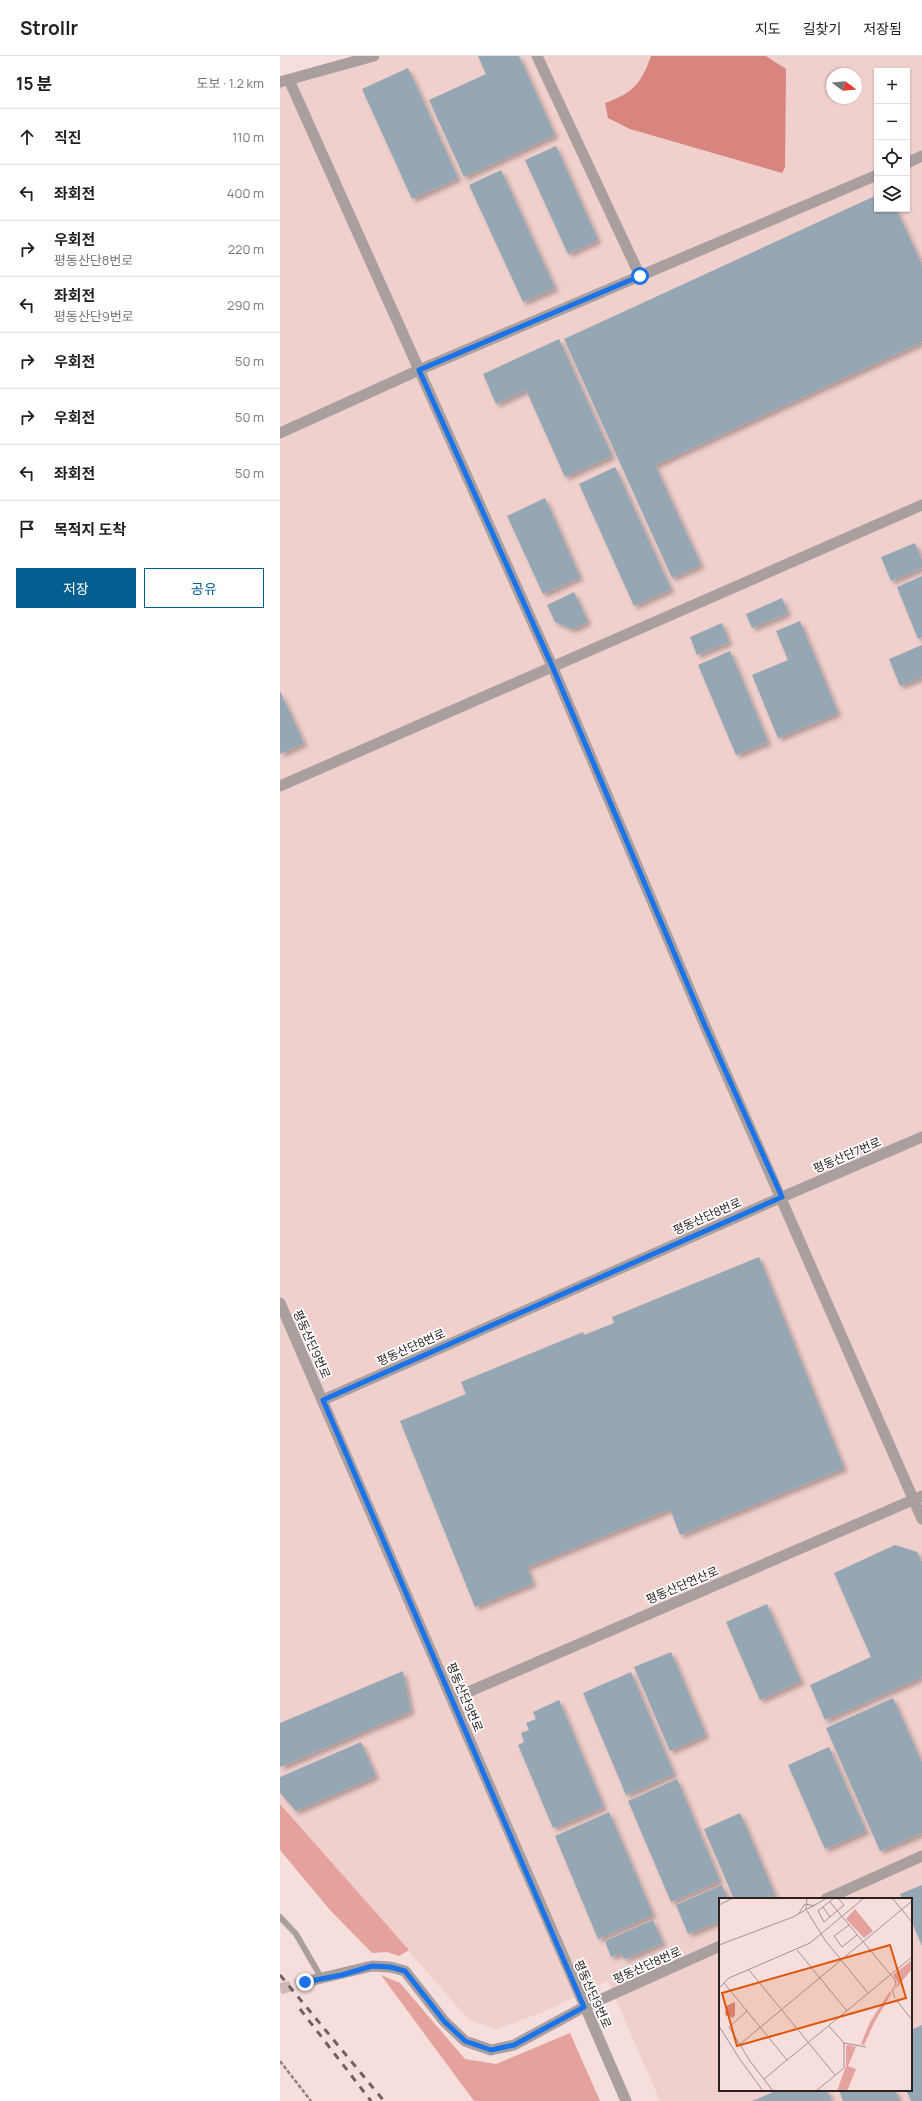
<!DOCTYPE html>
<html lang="ko">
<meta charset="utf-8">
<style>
body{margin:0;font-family:Manrope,"Noto Sans KR",sans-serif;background:#f6f6f6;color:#202124}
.controls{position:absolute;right:12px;top:12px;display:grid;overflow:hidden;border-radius:0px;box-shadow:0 1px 3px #0004}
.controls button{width:36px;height:36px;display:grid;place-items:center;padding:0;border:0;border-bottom:1px solid #e0e0e0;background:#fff;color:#202124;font:20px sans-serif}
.compass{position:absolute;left:546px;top:12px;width:36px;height:36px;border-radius:50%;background:#fff;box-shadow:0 1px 3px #0004;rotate:106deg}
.stop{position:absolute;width:12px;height:12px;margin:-9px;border:3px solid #1a73e8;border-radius:50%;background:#fff}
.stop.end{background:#1a73e8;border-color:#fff;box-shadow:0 1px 4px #0008}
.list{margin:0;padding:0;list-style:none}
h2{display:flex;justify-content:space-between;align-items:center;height:52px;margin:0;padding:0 16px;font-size:17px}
h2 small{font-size:13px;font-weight:400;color:#757577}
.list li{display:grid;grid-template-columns:26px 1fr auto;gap:12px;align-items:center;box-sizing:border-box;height:56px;padding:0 16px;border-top:1px solid #e0e0e0}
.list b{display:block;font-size:15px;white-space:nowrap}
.list p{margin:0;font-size:13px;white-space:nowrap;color:#757577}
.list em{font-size:13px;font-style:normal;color:#757577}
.actions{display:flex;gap:8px;padding:12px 16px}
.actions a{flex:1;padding:9px 0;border:1px solid #045f90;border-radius:0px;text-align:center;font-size:14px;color:#045f90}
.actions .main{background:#045f90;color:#fff}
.icon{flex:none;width:22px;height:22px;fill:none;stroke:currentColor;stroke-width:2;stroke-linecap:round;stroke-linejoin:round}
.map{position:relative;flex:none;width:642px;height:2045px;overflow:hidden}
header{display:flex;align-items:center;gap:24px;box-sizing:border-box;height:56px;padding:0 20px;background:#fff;border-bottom:1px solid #e0e0e0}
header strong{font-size:19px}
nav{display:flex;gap:22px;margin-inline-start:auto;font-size:14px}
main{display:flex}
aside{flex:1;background:#fff}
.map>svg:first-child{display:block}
.built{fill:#f0d0cd;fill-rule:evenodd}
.green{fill:#e5a29c}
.water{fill:#d8857f}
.building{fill:#96a7b4;filter:url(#shadow)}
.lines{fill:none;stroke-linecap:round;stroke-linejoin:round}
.tertiary-tunnel{stroke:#ccb8b6;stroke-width:11;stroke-dasharray:11 5.5;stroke-linecap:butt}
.path{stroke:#91817f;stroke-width:2.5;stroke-dasharray:4 2;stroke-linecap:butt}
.service{stroke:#a99f9e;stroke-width:6}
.minor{stroke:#a99f9e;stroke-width:11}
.tertiary{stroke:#a99f9e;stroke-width:11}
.rail{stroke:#6f615f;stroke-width:3;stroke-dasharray:7 7;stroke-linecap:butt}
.route{stroke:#1a73e8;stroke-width:5}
.labels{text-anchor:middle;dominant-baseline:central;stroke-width:3.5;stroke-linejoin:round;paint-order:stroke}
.street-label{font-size:12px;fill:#2a2120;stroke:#fff}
.inset-road{fill:none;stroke:#a49290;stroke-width:1}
.view{fill:#de560d;fill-opacity:0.15;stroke:#de560d;stroke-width:2}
.inset-edge{fill:none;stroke:#2a2120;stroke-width:2}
</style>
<header>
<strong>Strollr</strong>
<nav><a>지도</a><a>길찾기</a><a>저장됨</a></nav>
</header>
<main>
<aside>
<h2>15 분<small>도보 · 1.2 km</small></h2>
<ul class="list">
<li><svg class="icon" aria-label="ahead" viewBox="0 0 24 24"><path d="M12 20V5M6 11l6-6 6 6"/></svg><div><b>직진</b></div><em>110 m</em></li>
<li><svg class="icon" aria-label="left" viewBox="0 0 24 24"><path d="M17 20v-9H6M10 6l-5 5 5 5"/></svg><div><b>좌회전</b></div><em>400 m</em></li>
<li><svg class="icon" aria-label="right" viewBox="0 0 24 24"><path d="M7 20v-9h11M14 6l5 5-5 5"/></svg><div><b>우회전</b><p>평동산단8번로</p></div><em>220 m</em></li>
<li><svg class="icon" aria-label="left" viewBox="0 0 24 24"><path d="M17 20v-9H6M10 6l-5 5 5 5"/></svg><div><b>좌회전</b><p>평동산단9번로</p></div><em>290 m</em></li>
<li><svg class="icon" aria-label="right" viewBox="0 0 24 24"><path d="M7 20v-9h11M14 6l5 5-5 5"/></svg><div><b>우회전</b></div><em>50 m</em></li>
<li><svg class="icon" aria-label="right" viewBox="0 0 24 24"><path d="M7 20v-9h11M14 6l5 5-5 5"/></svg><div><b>우회전</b></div><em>50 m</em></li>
<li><svg class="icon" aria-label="left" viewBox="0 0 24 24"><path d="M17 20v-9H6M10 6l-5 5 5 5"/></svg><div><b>좌회전</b></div><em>50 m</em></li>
<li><svg class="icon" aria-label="arrive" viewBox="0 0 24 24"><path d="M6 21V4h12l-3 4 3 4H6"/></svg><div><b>목적지 도착</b></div></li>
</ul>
<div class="actions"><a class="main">저장</a><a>공유</a></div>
</aside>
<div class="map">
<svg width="642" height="2045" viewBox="0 0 642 2045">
<defs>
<filter id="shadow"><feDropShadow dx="3.5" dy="3.5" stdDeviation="2" flood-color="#0004"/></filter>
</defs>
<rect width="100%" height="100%" fill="#f5dedb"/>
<path class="built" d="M 73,0 L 642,0 L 642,2045 L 380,2045 L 328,1925 L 263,1956 L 216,1973 L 189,1964 L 0,1748 L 0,22 ZM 597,15 L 627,15 L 627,153 L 597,153 ZM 552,18 L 576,18 L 576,42 L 552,42 ZM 440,1843 L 631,1843 L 631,2034 L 440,2034 Z"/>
<g class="green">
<polygon points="0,1748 129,1894 119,1900 107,1896 92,1897 50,1854 0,1794"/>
<polygon points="101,1919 120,1927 185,2003 216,2008 290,1977 320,2045 194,2045"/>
</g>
<path class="water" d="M 371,0 L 486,0 L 506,13 L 505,111 L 502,117 L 350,73 L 328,62 L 325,47 C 353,37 361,28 371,0 Z"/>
<g class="building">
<polygon points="198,0 239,0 275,79 184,121 149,44 206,18"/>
<polygon points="128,12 178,122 132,143 82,33"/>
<polygon points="276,90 318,184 288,198 245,104"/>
<polygon points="221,114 275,232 243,246 189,129"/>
<polygon points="597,139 597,153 616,153 642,209 642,286 375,409 421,509 392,522 284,283"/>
<polygon points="279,283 332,400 285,421 246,334 216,348 203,318"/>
<polygon points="335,411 391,533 354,550 299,428"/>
<polygon points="265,442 300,521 263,538 227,460"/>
<polygon points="635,487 642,504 642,512 611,525 601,501"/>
<polygon points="642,520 642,581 638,583 617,531"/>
<polygon points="294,536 308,566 292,573 275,566 267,549"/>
<polygon points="502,542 508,557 472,572 466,558"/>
<polygon points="520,565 558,657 498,682 472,619 508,604 496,575"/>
<polygon points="442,567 449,586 417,599 410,581"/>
<polygon points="642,589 642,621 620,630 609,603"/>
<polygon points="450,595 488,686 456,699 418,609"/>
<polygon points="0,635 24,687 0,698"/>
<polygon points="479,1201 564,1412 400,1479 390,1453 247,1511 253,1527 195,1551 120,1365 186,1338 181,1326 303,1276 304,1279 334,1267 332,1261"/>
<polygon points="615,1489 637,1496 642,1506 642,1621 545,1664 530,1629 591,1601 554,1517"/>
<polygon points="487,1548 521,1625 480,1644 446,1566"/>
<polygon points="391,1596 426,1679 390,1695 354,1611"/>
<polygon points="123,1615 131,1655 0,1711 0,1667"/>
<polygon points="351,1616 394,1718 346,1739 303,1637"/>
<polygon points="613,1642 642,1707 642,1777 600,1795 546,1672"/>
<polygon points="279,1644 324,1751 273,1772 238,1689 244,1686 241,1677 249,1674 246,1667 256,1663 253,1656"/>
<polygon points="81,1686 96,1720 16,1755 0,1737 0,1721"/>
<polygon points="549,1691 586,1775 545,1793 508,1709"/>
<polygon points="397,1723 440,1825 391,1846 348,1745"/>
<polygon points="329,1756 373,1859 318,1883 275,1780"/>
<polygon points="460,1757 495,1839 485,1843 454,1843 424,1773"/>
<polygon points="442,1829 448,1843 440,1843 440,1865 408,1878 396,1849"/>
<polygon points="642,1829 642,1890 631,1864 631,1843 622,1843 620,1838"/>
<polygon points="373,1864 383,1887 344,1903 341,1897 331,1901 325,1885"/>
<polygon points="642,1969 642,2045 631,2045 626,2034 631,2034 631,1974"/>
<polygon points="498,2034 547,2034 552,2045 472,2045"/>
<polygon points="559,2034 615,2034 620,2045 563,2045"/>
</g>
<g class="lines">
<polyline class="tertiary-tunnel" points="0,1933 25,1926"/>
<polyline class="path" points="0,2005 31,2045"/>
<polyline class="service" points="0,1861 16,1878 42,1923"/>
<g class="minor">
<polyline points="9,24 273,612 426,972 642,1463"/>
<polyline points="627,107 642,100"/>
<polyline points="0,377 139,314 597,119"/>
<polyline points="43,1344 502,1141 642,1081"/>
<polyline points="546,1843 642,1800"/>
<polyline points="304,1951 440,1890"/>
</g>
<g class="tertiary">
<polyline points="257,0 360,220"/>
<polyline points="0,26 94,0"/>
<polyline points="0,730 642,449"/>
<polyline points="0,1247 346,2045"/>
<polyline points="172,1643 642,1440"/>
<polyline points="25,1926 92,1910 110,1911 125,1915 164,1965 185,1985 211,1994 234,1989 304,1951"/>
</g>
<g class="rail">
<polyline points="0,1919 104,2045"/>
<polyline points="20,1953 91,2045"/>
</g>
</g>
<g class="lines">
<polyline class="route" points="25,1926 62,1919 92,1910 110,1911 125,1915 164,1965 185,1985 211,1994 234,1989 304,1951 43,1344 502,1141 426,972 273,612 139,314 360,220"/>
</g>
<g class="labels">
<g class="street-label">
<text transform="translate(567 1099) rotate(-23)">평동산단7번로</text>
<text transform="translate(427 1160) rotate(-24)">평동산단8번로</text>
<text transform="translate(32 1288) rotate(66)">평동산단9번로</text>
<text transform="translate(131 1291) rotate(-24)">평동산단8번로</text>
<text transform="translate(402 1529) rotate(-23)">평동산단연산로</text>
<text transform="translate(185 1641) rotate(67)">평동산단9번로</text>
<text transform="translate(367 1909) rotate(-24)">평동산단8번로</text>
<text transform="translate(313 1938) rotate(66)">평동산단9번로</text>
</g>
</g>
<g transform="translate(439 1842)">
<rect width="193" height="193" fill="#f5dedb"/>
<path d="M 136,11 L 154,33 L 145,40 L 127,21 ZM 193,62 L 193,71 L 174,94 L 179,85 L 174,77 ZM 171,93 L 172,96 L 155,125 L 145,147 L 142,146 L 151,124 ZM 130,147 L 137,149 L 129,168 L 137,171 L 128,193 L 118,193 L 127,168 L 127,148 Z" fill="#e5a29c"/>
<path d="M 16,104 L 16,117 L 14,120 L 6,117 L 7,108 Z" fill="#d8857f"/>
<path class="inset-road" d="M 115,0 L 99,13 L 105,24 L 125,7 L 119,0M 173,0 L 193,24M 111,4 L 176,82 L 177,86 L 173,92 L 176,100M 0,7 L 14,0M 104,9 L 111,19M 87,12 L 88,0M 88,13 L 106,42 L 149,95M 80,15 L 86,6 L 96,8M 130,27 L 115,38 L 123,49 L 138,37M 0,47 L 74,19 L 108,0M 78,52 L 128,113M 30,72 L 116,177M 5,85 L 68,162M 0,90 L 10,80 L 91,45 L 145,0M 178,103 L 193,122M 28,113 L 10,129 L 31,163 L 54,193M 0,128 L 20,160 L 44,193M 110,128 L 125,145M 20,147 L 193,3M 45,181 L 193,59M 97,193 L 125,170 L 125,145 L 147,149"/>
<path class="view" d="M 171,47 L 187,100 L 18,148 L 3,95 Z"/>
<rect width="193" height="193" class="inset-edge"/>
</g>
</svg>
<div class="controls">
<button>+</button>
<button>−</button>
<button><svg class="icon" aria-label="locate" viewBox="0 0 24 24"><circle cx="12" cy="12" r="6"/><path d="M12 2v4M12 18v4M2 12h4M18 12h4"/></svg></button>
<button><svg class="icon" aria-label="layers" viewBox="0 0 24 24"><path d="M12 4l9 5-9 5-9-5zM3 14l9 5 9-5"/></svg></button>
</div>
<svg class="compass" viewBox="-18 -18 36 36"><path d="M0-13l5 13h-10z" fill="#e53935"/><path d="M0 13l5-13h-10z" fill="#757577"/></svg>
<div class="stop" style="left:360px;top:220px"></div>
<div class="stop end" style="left:25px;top:1926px"></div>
</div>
</main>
